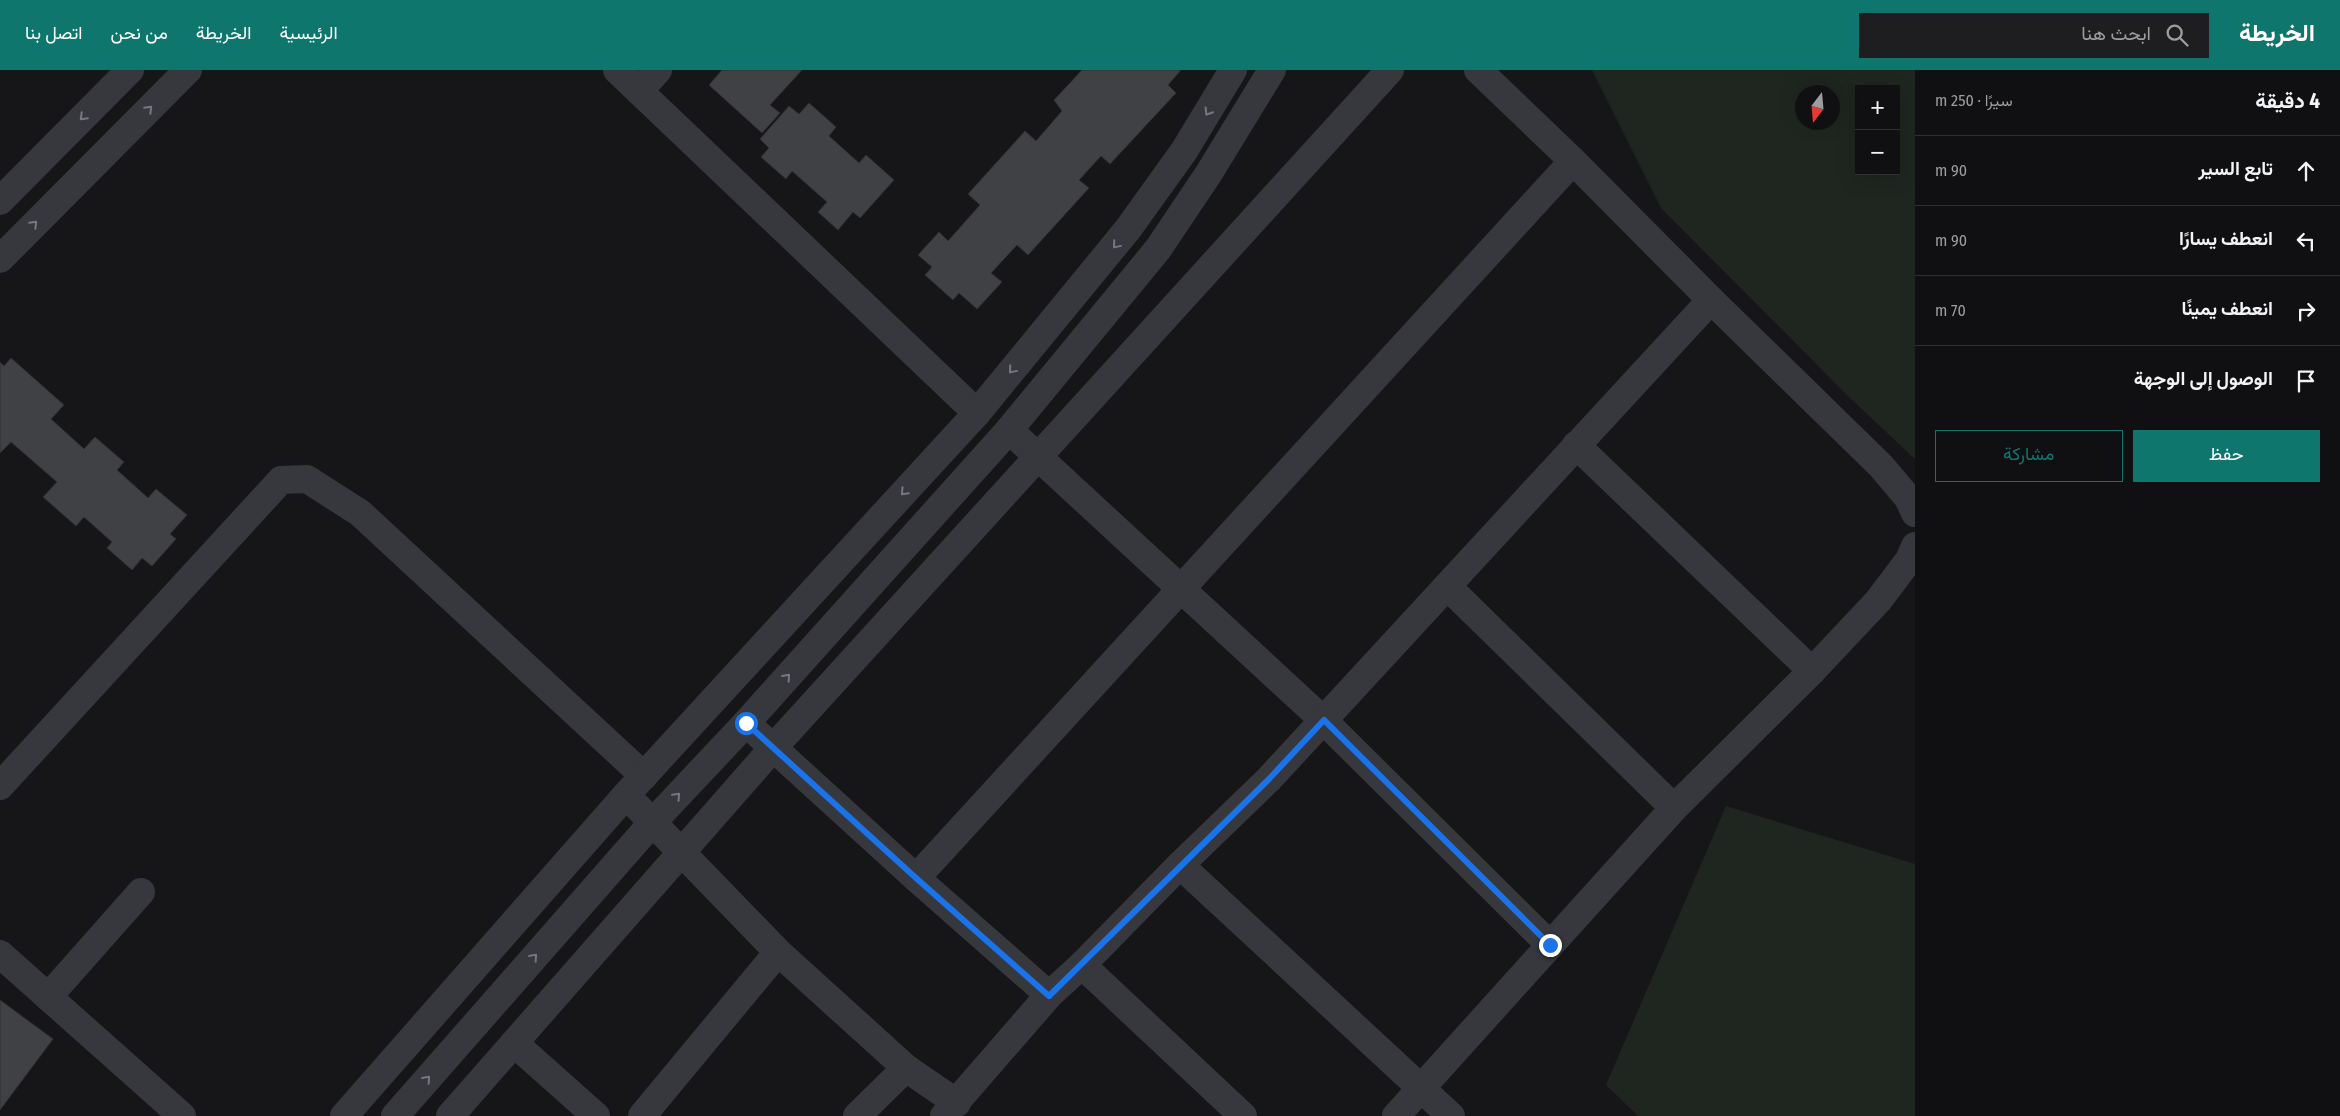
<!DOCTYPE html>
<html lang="ar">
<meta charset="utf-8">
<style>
body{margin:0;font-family:"Fira Sans Condensed",Vazirmatn,sans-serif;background:#1e1e20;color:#f1f3f6;direction:rtl}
.controls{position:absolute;right:15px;top:15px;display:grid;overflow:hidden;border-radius:0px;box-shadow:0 5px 20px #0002}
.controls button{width:45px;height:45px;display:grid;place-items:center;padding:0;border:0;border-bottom:1px solid #303032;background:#101012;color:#f1f3f6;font:25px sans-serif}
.compass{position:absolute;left:1795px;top:15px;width:45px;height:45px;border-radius:50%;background:#101012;box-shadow:0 5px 20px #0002;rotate:196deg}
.stop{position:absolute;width:15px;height:15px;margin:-11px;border:4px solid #1a73e8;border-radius:50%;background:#fff}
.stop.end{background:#1a73e8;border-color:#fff;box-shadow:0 1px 5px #0008}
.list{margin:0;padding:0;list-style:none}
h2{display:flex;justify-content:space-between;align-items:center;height:65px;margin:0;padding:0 20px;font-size:21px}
h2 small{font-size:16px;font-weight:400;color:#9c9d9f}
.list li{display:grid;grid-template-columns:32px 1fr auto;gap:15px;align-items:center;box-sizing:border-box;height:70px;padding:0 20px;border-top:1px solid #303032}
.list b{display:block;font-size:19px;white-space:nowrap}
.list em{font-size:16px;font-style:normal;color:#9c9d9f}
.actions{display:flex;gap:10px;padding:15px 20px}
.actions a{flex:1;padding:11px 0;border:1px solid #0f766e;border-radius:0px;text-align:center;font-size:18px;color:#0f766e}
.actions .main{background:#0f766e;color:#fff}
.icon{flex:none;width:28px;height:28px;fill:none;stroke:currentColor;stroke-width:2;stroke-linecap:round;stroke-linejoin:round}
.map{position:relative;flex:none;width:1915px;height:1046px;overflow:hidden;direction:ltr}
header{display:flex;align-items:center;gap:30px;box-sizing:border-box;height:70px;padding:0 25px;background:#0f766e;color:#fff}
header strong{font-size:24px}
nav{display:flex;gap:28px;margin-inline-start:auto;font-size:18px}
.search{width:350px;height:45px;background:#1e1e20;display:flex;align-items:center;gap:12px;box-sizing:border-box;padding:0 18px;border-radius:0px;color:#9c9d9f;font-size:19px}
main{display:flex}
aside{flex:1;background:#101012}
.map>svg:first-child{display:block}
.green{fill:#1e261f;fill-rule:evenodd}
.building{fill:#404145;stroke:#303034}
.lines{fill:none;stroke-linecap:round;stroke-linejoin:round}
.minor{stroke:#37383d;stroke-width:28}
.tertiary{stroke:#37383d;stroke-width:28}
.oneway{stroke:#757881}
.route{stroke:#1a73e8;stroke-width:6}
</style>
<header>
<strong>الخريطة</strong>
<div class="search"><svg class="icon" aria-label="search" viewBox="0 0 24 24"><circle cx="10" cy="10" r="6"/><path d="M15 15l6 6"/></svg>ابحث هنا</div>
<nav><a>الرئيسية</a><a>الخريطة</a><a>من نحن</a><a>اتصل بنا</a></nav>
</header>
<main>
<aside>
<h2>4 دقيقة<small>سيرًا · 250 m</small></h2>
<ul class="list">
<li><svg class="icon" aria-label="ahead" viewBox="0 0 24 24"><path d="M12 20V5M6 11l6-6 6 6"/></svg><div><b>تابع السير</b></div><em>90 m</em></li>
<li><svg class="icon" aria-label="left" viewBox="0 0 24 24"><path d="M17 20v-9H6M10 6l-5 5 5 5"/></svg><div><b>انعطف يسارًا</b></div><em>90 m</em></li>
<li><svg class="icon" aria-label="right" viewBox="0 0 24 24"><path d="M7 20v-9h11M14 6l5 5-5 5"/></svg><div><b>انعطف يمينًا</b></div><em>70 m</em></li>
<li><svg class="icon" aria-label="arrive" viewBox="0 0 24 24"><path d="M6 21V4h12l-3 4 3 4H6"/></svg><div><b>الوصول إلى الوجهة</b></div></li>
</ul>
<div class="actions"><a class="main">حفظ</a><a>مشاركة</a></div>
</aside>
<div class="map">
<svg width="1915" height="1046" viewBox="0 0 1915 1046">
<rect width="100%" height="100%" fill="#161618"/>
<g class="green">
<path d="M 1592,0 L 1915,0 L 1915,389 L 1849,327 L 1661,138 ZM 1859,19 L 1896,19 L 1896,101 L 1859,101 ZM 1802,22 L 1832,22 L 1832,52 L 1802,52 Z"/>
<polygon points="1726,736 1915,794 1915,1046 1638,1046 1606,1015"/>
</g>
<g class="building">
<polygon points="722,0 802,0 770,35 780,43 762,63 709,15"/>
<polygon points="1082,0 1181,0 1168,15 1176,23 1110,94 1101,86 1079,110 1089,118 1028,185 1017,175 991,203 1002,212 977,239 959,223 953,230 925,205 932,197 918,185 939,162 948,171 980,135 968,124 1025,61 1036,71 1062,41 1054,30"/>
<polygon points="809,33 836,57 829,66 859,93 866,85 894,110 860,148 853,142 838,160 818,142 827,132 792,101 786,109 761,87 769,78 760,69 789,36 799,44"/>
<polygon points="11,288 64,335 51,349 84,379 95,367 124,392 117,400 148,428 156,419 187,445 170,464 176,469 152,496 142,488 132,500 107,478 112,472 84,447 76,456 43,427 57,412 11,372 0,383 0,292 4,296"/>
<polygon points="0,930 53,969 0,1040"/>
</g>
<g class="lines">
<g class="minor">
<polyline points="617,0 977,343"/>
<polyline points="1478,0 1573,91 1711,230 1881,396 1908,428 1915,443"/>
<polyline points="639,21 658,0"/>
<polyline points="0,131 130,0"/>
<polyline points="0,189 188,0"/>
<polyline points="1009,360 1323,650 1550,875"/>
<polyline points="1576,375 1812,601"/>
<polyline points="1447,516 1674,738"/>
<polyline points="746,653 916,808 1049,925"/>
<polyline points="0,716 281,410 307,409 360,443 644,706"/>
<polyline points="626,725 778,882 906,998 957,1033"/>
<polyline points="1180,795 1451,1046"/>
<polyline points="916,808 1573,91"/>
<polyline points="0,884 182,1046"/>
<polyline points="1082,895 1243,1046"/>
<polyline points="48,927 141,822"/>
<polyline points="514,973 596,1046"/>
<polyline points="450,1046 773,678 1390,0"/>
<polyline points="642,1046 778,882"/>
<polyline points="857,1046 906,998"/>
<polyline points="944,1046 1049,925 1082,895 1180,795 1269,709 1711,230"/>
<polyline points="1396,1046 1674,738 1812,601 1878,531 1909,490 1915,476"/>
</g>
<g class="tertiary">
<polyline points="344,1046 626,725 977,343 1128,159 1184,81 1233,0"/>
<polyline points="395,1046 652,753 746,653 1009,360 1158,179 1209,103 1272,0"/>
</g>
</g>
<defs><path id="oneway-chevron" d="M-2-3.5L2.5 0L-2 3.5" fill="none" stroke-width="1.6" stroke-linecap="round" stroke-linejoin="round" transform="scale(1.25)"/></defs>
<g class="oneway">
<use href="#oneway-chevron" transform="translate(149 39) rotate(-45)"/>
<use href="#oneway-chevron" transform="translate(1208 42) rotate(122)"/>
<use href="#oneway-chevron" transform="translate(83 47) rotate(135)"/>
<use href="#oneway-chevron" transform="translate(34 154) rotate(-45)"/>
<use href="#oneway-chevron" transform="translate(1116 175) rotate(130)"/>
<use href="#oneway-chevron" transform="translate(1012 300) rotate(130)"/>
<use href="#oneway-chevron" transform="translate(904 422) rotate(133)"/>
<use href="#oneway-chevron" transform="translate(787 607) rotate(-48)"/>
<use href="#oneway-chevron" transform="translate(677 726) rotate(-47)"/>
<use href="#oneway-chevron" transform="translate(534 887) rotate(-49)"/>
<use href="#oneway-chevron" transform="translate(427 1009) rotate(-49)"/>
</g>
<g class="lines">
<polyline class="route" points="746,653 916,808 1049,926 1269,709 1324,650 1550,875"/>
</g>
</svg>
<div class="controls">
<button>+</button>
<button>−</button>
</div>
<svg class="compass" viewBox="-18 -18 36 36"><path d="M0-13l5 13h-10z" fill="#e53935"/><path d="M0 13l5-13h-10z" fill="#9c9d9f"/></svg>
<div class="stop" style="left:746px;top:653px"></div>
<div class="stop end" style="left:1550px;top:875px"></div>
</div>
</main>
